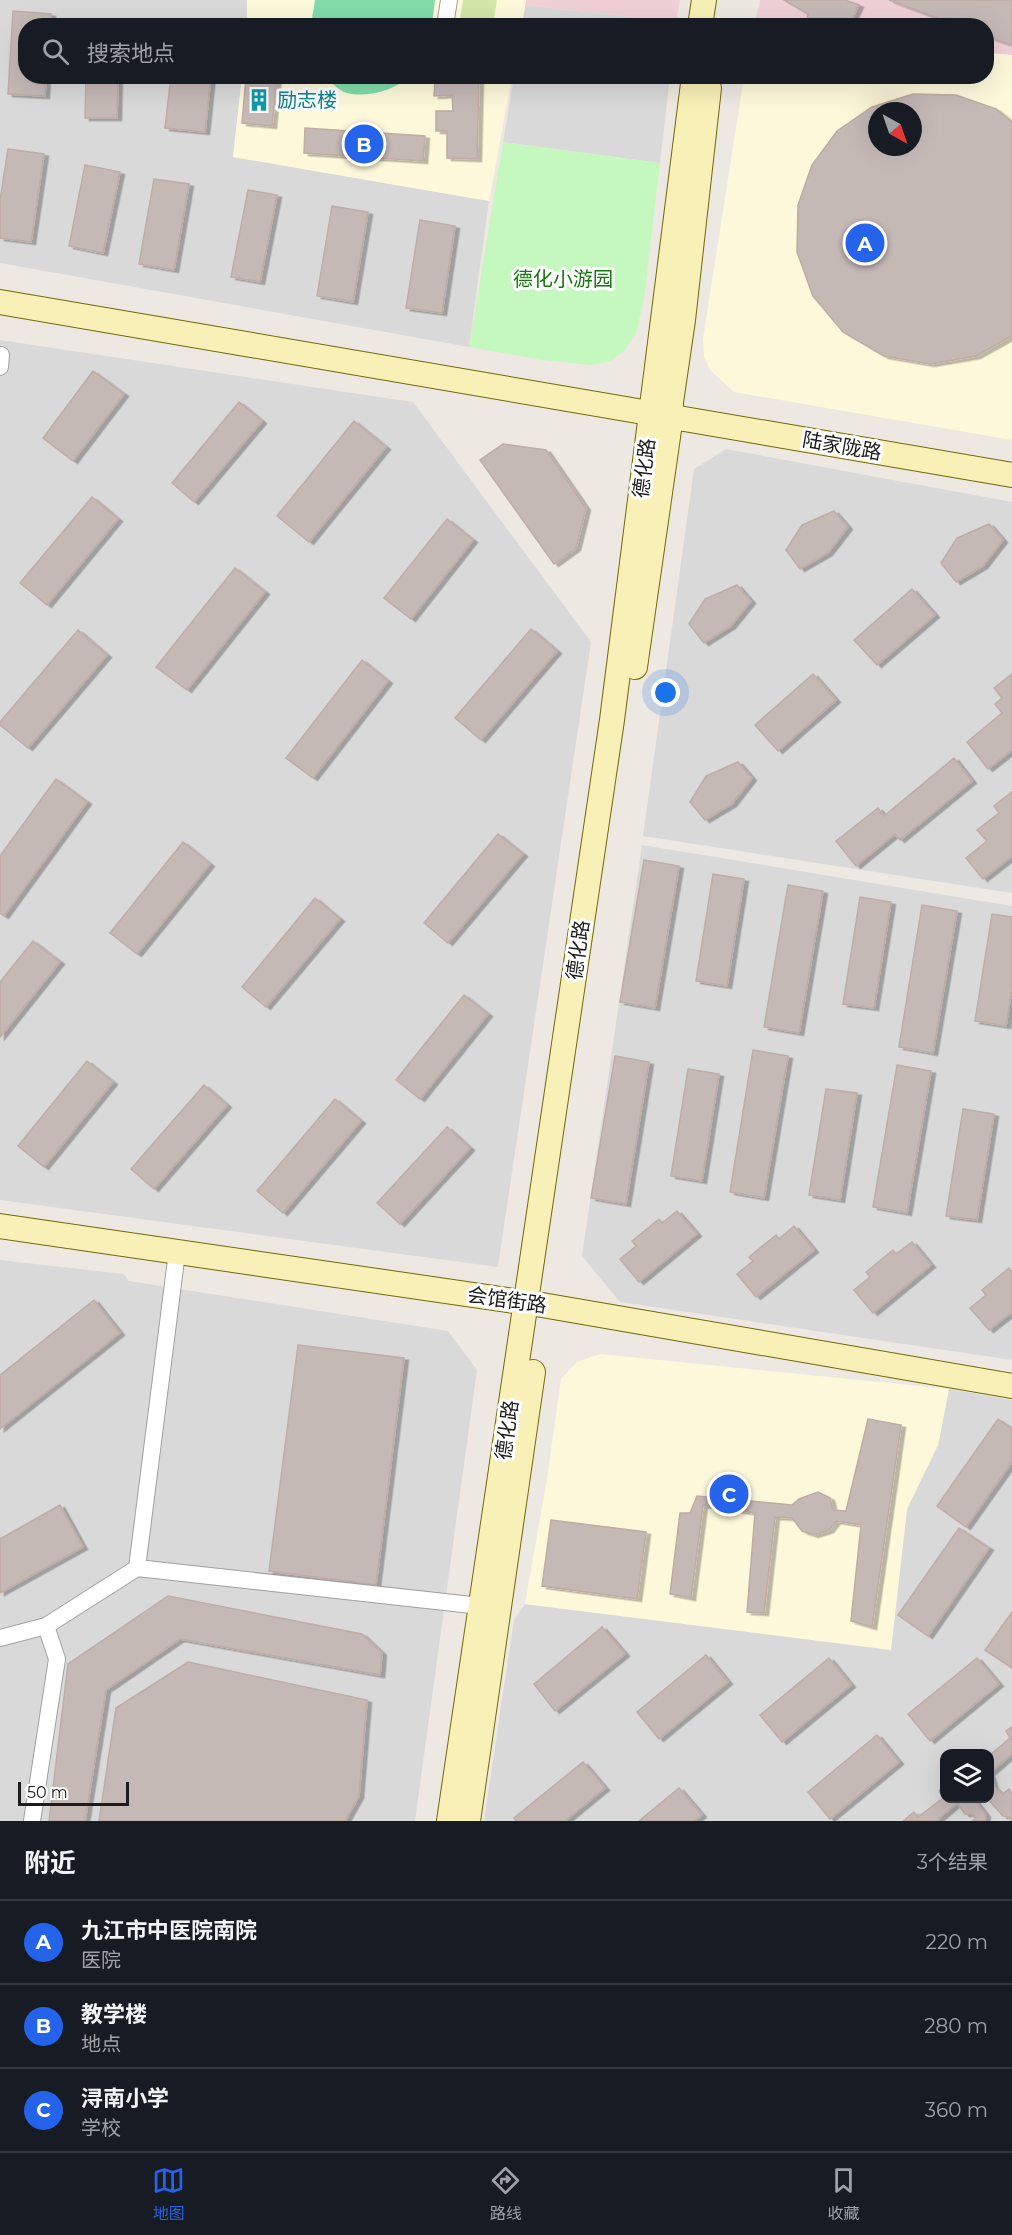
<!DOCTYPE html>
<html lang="zh">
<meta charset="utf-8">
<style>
body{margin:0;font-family:Montserrat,"Noto Sans SC",sans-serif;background:#20242c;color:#f1f3f6}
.controls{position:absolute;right:18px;bottom:18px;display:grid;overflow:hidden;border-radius:12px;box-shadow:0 6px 24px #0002}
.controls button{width:54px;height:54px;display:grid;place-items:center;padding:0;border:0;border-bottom:2px solid #363941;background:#171b24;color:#f1f3f6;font:30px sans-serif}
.compass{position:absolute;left:868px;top:102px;width:54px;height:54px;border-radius:50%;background:#171b24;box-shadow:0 6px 24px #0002;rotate:140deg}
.scale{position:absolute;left:18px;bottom:15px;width:111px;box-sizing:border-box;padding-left:6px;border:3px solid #1c1c1c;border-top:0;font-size:16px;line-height:21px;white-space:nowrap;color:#1c1c1c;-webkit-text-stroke:4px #fff;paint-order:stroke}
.you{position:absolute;left:666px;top:693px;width:21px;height:21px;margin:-15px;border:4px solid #fff;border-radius:50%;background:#1a73e8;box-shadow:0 0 0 9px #1a73e833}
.badge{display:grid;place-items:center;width:39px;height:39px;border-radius:50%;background:#2563eb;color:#fff;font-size:20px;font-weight:700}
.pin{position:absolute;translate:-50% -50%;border:3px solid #fff;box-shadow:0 2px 6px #0006}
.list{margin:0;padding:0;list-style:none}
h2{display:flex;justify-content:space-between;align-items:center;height:78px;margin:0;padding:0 24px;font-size:26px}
h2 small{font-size:20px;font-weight:400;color:#9ea1a6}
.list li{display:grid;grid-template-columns:39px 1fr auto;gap:18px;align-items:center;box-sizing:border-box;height:84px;padding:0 24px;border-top:2px solid #363941}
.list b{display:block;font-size:22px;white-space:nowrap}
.list p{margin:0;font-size:20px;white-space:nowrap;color:#9ea1a6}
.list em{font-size:20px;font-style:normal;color:#9ea1a6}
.icon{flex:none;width:33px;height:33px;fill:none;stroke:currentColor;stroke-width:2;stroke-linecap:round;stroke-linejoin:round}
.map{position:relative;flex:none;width:1012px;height:1821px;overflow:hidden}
.search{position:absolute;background:#171b24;box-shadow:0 6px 24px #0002;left:18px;right:18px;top:18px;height:66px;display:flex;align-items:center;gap:15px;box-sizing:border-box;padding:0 21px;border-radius:24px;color:#9ea1a6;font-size:22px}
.sheet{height:330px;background:#171b24}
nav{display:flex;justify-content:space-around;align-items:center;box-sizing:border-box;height:84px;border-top:2px solid #363941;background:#171b24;font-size:16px;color:#9ea1a6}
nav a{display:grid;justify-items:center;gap:3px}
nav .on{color:#2563eb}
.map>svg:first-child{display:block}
.residential{fill:#dad9da;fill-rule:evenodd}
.commercial{fill:#efd1d5}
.education{fill:#fef8db;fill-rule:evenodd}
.grass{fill:#d2e7a8}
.park{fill:#c4f8bf}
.pitch{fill:#81dcaa}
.building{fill:#c5b9b6;stroke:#bfaca5;stroke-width:1.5;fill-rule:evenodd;filter:url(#shadow)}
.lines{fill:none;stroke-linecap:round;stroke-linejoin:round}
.street-casing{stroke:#a0a0a0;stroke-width:18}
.secondary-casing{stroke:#706a07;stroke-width:26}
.street{stroke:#fff;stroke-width:16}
.secondary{stroke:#f8f0b6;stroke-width:24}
.labels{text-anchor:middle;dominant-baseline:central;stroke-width:6;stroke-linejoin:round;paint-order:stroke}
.culture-label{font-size:20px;fill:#0d838f;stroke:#fff;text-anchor:start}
.park-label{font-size:20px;fill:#16770d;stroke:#fff}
.street-label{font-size:20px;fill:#1c1c1c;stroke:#fff}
</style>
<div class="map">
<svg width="1012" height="1821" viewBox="0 0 1012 1821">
<defs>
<filter id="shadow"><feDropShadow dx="4.5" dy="2.5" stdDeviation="0" flood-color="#0004"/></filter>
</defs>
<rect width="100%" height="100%" fill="#eee8e2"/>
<g class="residential">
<polygon points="0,0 247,0 247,25 26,26 26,76 242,77 233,157 489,201 469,347 0,263"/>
<polygon points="525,5 676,22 676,26 522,26"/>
<polygon points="514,77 670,77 660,163 503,142"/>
<polygon points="0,340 413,402 591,642 498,1267 0,1200"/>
<polygon points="726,449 1012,502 1012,893 643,836 694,469"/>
<polygon points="642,845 1012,906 1012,1360 620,1302 582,1256"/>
<polygon points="0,1260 124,1274 129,1281 448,1331 477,1370 415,1821 0,1821"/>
<path d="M 949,1389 L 1012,1400 L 1012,1821 L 484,1821 L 514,1620 L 525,1604 L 890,1649 L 907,1509 L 938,1445 ZM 944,1754 L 990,1754 L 990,1798 L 944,1798 Z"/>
</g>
<g class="commercial">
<polygon points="526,0 680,0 676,22 525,5"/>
<polygon points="760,0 1012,0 1012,55 987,53 986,26 754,26"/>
</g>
<g class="education">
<polygon points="247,0 526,0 522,25 247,26"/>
<path d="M 987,53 L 1012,55 L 1012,440 L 734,392 L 710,370 L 704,357 L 703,339 L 744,77 L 986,76 ZM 877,111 L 913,111 L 913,147 L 877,147 Z"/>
<polygon points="242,77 512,77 489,201 233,157"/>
<polygon points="600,1354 949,1389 938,1445 907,1509 891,1650 525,1604 547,1479 561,1379 577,1362"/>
</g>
<polygon class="grass" points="463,0 497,0 493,25 459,25"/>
<polygon class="park" points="503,142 660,163 644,299 636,333 625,350 611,361 591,365 542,360 469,347"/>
<g class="pitch">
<polygon points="315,0 435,0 432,25 311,25"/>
<path d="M 324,77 L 409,77 C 395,90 367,98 347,93 C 339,91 330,81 324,77 Z"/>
</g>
<g class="building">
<polygon points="784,0 845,0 859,5 849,26 806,26 808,14"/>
<polygon points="889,0 1012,0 1012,45 986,36 986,26 959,26"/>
<polygon points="13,11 51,14 50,26 26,26 26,76 46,76 45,96 8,94"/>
<polygon points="86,23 118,24 118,26 86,26"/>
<polygon points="86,76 118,76 117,118 85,118"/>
<polygon points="171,76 211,76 205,132 165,128"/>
<polygon points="246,76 277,76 272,126 242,123"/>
<polygon points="454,76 479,76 477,159 447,158 447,131 436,131 436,111 453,111 452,95 434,96 435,79 454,79"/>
<path d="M 913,94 L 956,95 L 996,109 L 1012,122 L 1012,336 L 976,356 L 930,364 L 884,356 L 843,332 L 813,296 L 797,252 L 798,205 L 812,165 L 837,131 L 872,107 ZM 877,111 L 913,111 L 913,147 L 877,147 Z"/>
<polygon points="305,128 425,136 423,161 304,153"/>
<polygon points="8,149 44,154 31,242 0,238 0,200"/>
<polygon points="85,165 120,172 103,253 69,246"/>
<polygon points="154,179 189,184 174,270 139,264"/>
<polygon points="248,190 277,195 260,282 231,277"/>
<polygon points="332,206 368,212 353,302 317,296"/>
<polygon points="420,220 455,226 442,313 406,308"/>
<polygon points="93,371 124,394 73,461 43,438"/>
<polygon points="239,402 262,421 194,502 172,483"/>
<polygon points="354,421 386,447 309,542 277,516"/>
<polygon points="503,444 546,450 586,508 576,548 554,564 480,460"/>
<polygon points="92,497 118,519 47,605 20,583"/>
<polygon points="834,511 848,527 828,553 800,569 786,550 802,525"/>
<polygon points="447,519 473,540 411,619 384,598"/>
<polygon points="989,524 1003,540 983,566 956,582 941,563 957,538"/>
<polygon points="235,568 265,592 187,690 156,667"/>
<polygon points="737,585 751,601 731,626 704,643 689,624 705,599"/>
<polygon points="912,589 935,615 877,665 854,640"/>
<polygon points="531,629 557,651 481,740 455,718"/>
<polygon points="78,630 107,655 28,748 0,725 0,722"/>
<polygon points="362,660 388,681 313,778 286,758"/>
<polygon points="813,674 836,700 778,751 755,725"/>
<polygon points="1012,674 1012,750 988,769 967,742 1002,713 995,704 1002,698 994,688"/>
<polygon points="954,758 972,781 900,840 895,834 856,866 836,841 878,808 884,816"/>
<polygon points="738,762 752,778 732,804 705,820 690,802 706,776"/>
<polygon points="56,779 87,802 4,916 0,913 0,856"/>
<polygon points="1012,792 1012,856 983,879 966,858 987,841 977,830 999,813 994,806"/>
<polygon points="498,834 523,854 448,943 424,923"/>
<polygon points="183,842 210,864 137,954 110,933"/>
<polygon points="644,860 679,866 655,1008 620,1002"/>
<polygon points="713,874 744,879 727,986 696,981"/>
<polygon points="788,885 823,891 799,1033 764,1027"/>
<polygon points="860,897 891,902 874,1008 843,1004"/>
<polygon points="315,898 340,919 266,1007 242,987"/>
<polygon points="922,905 957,911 933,1053 899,1047"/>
<polygon points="992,914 1012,917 1012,988 1006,1026 975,1021"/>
<polygon points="33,941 60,962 0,1037 0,982"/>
<polygon points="464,995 488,1014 420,1099 396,1080"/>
<polygon points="753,1050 788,1056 764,1198 730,1192"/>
<polygon points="615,1056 649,1062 626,1204 591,1198"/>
<polygon points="87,1061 113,1082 44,1167 18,1146"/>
<polygon points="897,1065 931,1071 907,1213 873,1207"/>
<polygon points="688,1069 719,1074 702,1181 671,1176"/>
<polygon points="204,1085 227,1105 154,1189 131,1169"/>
<polygon points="826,1089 857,1093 840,1200 809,1195"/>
<polygon points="335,1099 361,1121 283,1213 257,1191"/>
<polygon points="963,1109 994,1114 977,1220 946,1216"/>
<polygon points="447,1127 470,1148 400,1224 377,1203"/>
<polygon points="677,1211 697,1234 639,1282 620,1259 636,1246 632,1241 659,1219 662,1223"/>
<polygon points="794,1226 814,1250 756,1297 737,1274 753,1261 749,1257 776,1235 779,1239"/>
<polygon points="912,1242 931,1265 873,1313 854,1290 870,1277 866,1272 893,1250 896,1254"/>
<polygon points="1009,1268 1012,1272 1012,1312 989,1330 970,1308 986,1295 982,1290"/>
<polygon points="94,1300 120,1333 0,1429 0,1375"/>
<polygon points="298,1345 404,1358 376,1585 269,1571"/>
<polygon points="868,1419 901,1425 872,1627 851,1621 861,1525 836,1521 829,1530 814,1535 802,1531 792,1518 775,1517 764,1613 747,1612 755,1513 703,1505 691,1598 670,1594 680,1513 690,1513 697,1496 792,1505 799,1499 818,1492 830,1498 833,1510 846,1511"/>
<polygon points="998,1419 1012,1429 1012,1462 966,1527 937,1506"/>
<polygon points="60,1505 83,1547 0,1593 0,1539"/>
<polygon points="551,1520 646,1532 637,1599 542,1586"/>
<polygon points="959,1528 989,1548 928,1636 898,1615"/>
<polygon points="168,1596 362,1634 382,1653 380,1675 180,1639 106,1690 85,1821 49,1821 68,1664"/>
<polygon points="1012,1612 1012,1668 985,1650"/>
<polygon points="602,1627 625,1654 555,1711 534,1684"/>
<polygon points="706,1655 728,1682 659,1739 637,1712"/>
<polygon points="829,1658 851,1685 782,1742 760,1715"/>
<polygon points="977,1658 999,1684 930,1741 908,1714"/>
<polygon points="188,1662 367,1700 359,1796 345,1821 99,1821 116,1708"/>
<polygon points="1012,1727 1012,1754 990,1773 994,1787 1003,1794 1009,1789 1012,1794 1012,1821 1009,1817 1003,1816 987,1798 990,1798 990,1755 1010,1738 1006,1731"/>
<polygon points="877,1735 899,1762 830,1819 808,1792"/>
<polygon points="583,1762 605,1788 565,1821 516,1821 514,1818"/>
<polygon points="944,1786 944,1798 973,1798 986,1815 985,1821 972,1821 976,1818 971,1814 965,1814 957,1803 936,1821 903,1821 914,1812 918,1817 943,1798 939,1791"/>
<polygon points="679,1788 702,1815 694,1821 639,1821"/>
</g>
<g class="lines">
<g class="street-casing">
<g id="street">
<polyline points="445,26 449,0"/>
<polyline points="0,367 1,355"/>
<polyline points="137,1568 177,1252"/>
<polyline points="0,1638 46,1626 137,1568 481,1606"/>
<polyline points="32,1821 57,1659 46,1626"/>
</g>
</g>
<g class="secondary-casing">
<g id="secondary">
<polyline points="700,26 704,0"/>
<polyline points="0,302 1012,475"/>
<polyline points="635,667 671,416 671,402 683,320 709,88"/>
<polyline points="0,1226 542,1305 1012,1386"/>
<polyline points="449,1821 612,720 694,76"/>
<polyline points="468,1821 533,1372"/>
</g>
</g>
<use href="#street" class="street"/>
<use href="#secondary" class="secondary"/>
</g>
<defs>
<g id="building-bare" transform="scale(1.8)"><path d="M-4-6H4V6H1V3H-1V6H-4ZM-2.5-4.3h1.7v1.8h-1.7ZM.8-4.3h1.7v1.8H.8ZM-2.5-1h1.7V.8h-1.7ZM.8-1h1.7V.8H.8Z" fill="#0f9aa8" stroke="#fff" stroke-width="2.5" paint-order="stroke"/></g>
</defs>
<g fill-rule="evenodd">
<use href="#building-bare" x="259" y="100"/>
</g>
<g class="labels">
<g class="culture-label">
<text x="277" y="100">励志楼</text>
</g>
<g class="park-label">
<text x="563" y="279">德化小游园</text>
</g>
<g class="street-label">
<text transform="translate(842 446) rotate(10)">陆家陇路</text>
<text transform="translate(644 468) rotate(-83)">德化路</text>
<text transform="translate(578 950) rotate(-82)">德化路</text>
<text transform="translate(507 1300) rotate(8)">会馆街路</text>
<text transform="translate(507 1430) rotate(-82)">德化路</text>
</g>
</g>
</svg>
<div class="controls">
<button><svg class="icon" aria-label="layers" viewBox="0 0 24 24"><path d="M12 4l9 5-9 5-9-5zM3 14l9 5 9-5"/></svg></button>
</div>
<svg class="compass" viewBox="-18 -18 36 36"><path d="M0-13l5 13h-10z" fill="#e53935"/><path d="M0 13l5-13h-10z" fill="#9ea1a6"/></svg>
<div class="scale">50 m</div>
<div class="you"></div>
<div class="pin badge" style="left:865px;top:243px">A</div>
<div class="pin badge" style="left:364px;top:144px">B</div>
<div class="pin badge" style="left:729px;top:1494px">C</div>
<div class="search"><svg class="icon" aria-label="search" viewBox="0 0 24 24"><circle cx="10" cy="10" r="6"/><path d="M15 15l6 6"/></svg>搜索地点</div>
</div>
<section class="sheet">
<h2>附近<small>3个结果</small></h2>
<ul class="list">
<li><span class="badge">A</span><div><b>九江市中医院南院</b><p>医院</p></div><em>220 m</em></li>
<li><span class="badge">B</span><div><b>教学楼</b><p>地点</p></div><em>280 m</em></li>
<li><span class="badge">C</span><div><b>浔南小学</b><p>学校</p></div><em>360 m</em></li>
</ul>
</section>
<nav>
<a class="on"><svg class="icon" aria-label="map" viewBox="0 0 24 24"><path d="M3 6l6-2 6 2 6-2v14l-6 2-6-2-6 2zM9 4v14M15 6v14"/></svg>地图</a>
<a><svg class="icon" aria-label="directions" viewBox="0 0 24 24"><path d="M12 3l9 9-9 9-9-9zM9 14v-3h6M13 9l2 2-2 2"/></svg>路线</a>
<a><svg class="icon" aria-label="saved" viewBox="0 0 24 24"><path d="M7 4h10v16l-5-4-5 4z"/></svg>收藏</a>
</nav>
